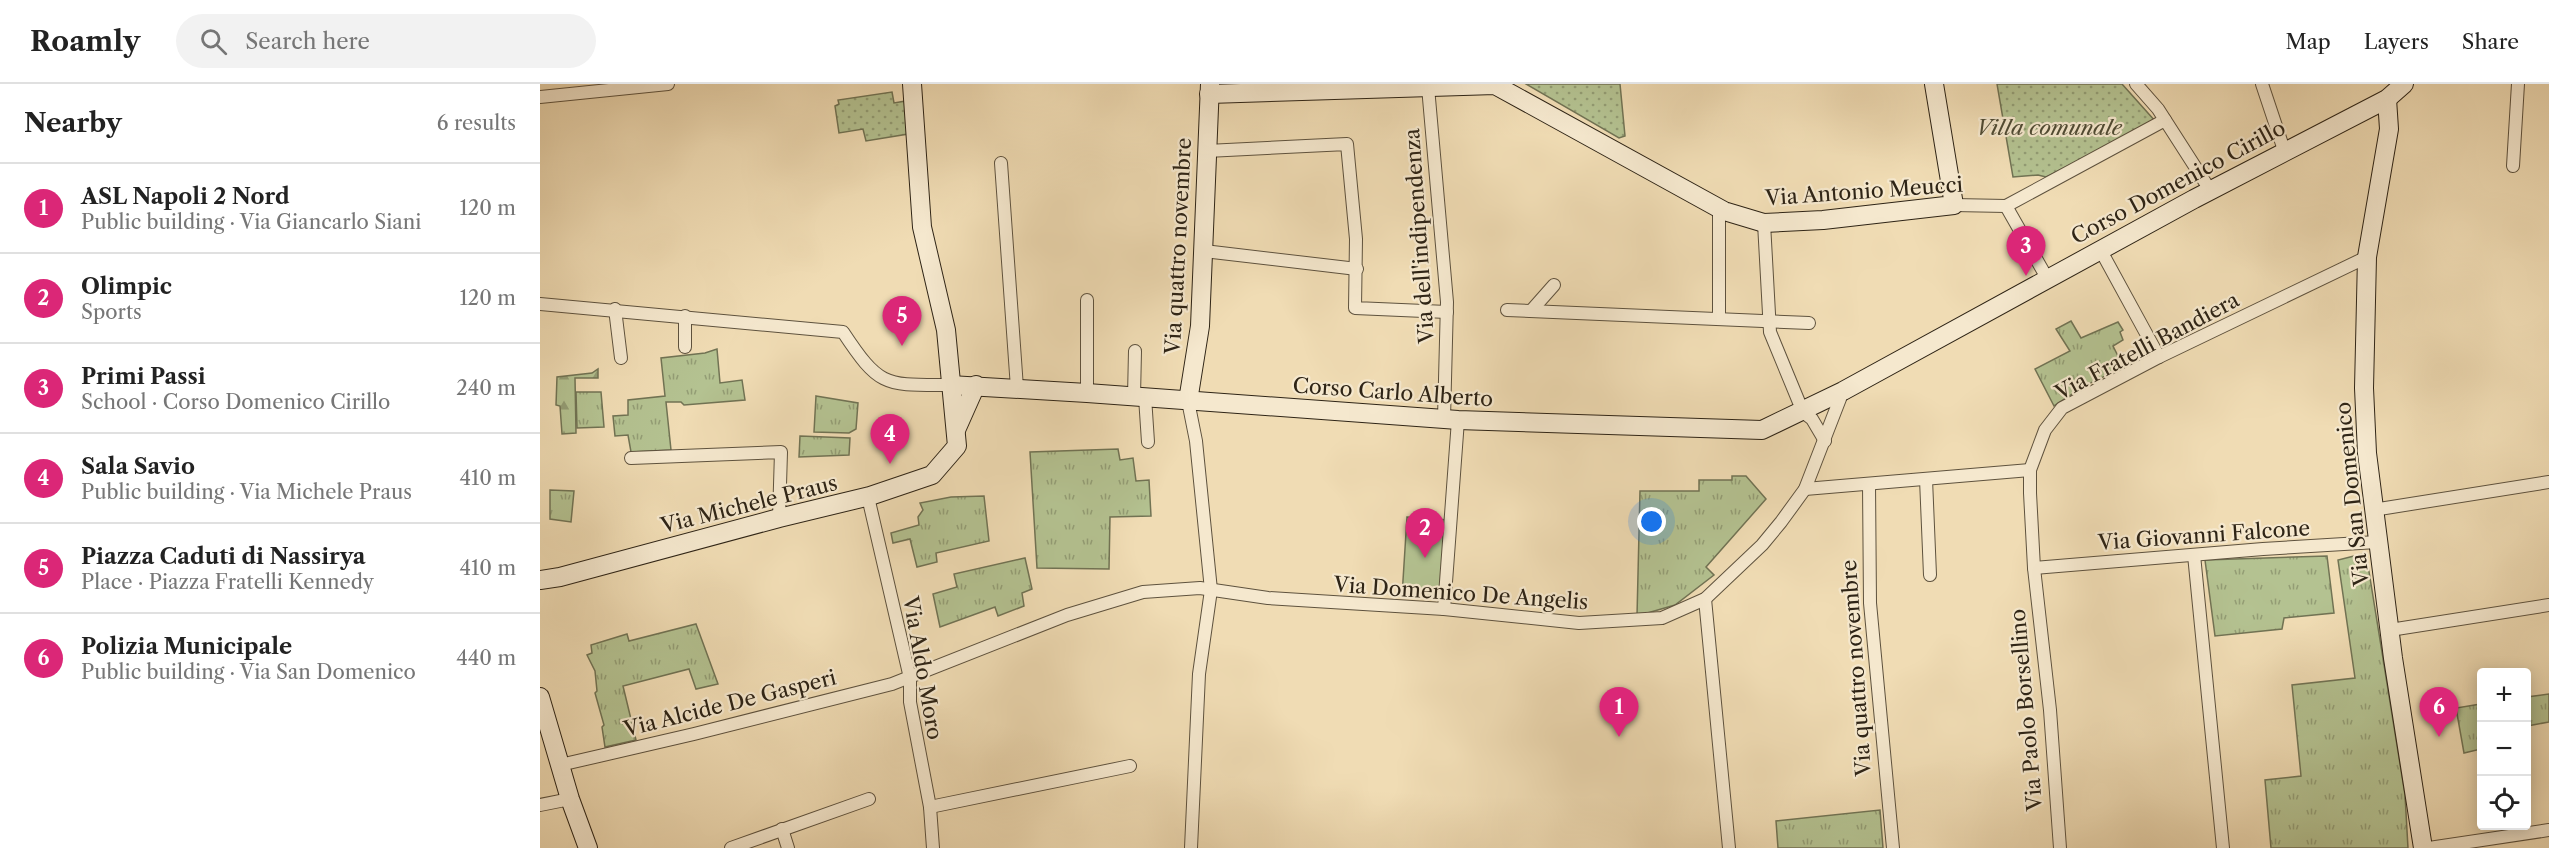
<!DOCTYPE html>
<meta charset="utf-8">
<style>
body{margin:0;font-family:"Libre Caslon Text",serif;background:#f2f2f2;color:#222}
.controls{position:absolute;right:18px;bottom:18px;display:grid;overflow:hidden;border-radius:6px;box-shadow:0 3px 15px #0003}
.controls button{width:54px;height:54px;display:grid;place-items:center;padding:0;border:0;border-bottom:2px solid #e0e0e0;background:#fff;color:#222;font:30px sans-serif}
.you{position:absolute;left:1112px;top:438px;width:21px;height:21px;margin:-15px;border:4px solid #fff;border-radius:50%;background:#1a73e8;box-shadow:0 0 0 9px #1a73e833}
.badge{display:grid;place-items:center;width:39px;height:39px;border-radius:50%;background:#db2777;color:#fff;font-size:20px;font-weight:700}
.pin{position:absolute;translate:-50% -50px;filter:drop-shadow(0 2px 3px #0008)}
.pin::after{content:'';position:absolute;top:32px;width:21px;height:18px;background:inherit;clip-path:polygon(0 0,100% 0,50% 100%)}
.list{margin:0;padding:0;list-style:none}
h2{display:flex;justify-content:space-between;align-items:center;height:78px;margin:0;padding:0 24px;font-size:26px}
h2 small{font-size:20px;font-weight:400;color:#767676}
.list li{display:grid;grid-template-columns:39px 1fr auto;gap:18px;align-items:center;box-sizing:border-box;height:90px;padding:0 24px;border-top:2px solid #e0e0e0}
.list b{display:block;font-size:22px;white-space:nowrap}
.list p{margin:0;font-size:20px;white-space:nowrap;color:#767676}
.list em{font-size:20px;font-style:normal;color:#767676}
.icon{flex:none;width:33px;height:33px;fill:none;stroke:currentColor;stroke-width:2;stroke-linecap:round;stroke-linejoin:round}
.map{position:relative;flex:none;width:2009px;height:764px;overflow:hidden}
header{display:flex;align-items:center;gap:36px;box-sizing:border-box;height:84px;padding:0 30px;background:#fff;border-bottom:2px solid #e0e0e0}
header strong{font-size:28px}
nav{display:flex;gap:33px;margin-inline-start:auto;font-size:21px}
.search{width:420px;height:54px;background:#f2f2f2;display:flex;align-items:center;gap:15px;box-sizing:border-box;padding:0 21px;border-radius:33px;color:#767676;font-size:22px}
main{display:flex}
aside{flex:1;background:#fff}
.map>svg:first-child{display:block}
.grass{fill:url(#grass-tufts);stroke:#717354;stroke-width:1.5}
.forest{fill:url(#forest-firs);stroke:#717354;stroke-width:1.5}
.park{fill:url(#park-dots);stroke:#717354;stroke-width:1.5}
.pitch{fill:#b4c291;stroke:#717354;stroke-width:1.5}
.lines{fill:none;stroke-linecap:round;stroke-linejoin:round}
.street-casing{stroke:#5e523e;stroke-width:14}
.secondary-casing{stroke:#2e2416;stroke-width:20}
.street{stroke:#f5e8ce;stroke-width:12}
.secondary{stroke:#f5e8ce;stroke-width:18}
.labels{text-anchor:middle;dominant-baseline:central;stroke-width:4.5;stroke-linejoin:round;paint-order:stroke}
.park-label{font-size:21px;font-style:italic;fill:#504c35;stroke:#f5e8ce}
.street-label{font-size:21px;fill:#2e2416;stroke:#f5e8ce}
</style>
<header>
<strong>Roamly</strong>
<div class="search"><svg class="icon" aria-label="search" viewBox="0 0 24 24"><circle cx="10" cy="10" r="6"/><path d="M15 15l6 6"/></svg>Search here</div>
<nav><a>Map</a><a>Layers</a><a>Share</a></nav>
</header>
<main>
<aside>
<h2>Nearby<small>6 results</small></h2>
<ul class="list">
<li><span class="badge">1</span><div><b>ASL Napoli 2 Nord</b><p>Public building · Via Giancarlo Siani</p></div><em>120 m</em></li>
<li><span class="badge">2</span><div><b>Olimpic</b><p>Sports</p></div><em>120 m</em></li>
<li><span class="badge">3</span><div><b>Primi Passi</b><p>School · Corso Domenico Cirillo</p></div><em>240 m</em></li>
<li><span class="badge">4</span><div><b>Sala Savio</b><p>Public building · Via Michele Praus</p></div><em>410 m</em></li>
<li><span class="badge">5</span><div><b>Piazza Caduti di Nassirya</b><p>Place · Piazza Fratelli Kennedy</p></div><em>410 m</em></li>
<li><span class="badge">6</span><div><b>Polizia Municipale</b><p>Public building · Via San Domenico</p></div><em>440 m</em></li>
</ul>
</aside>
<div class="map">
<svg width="2009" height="764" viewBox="0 0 2009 764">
<defs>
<pattern id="grass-tufts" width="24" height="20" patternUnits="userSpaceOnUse" patternTransform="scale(1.5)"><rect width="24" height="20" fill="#b4c291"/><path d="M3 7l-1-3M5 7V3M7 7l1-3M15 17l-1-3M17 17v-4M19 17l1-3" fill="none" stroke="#939d75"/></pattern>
<pattern id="forest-firs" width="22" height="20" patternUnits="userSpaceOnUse" patternTransform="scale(1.5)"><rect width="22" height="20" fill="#b4c291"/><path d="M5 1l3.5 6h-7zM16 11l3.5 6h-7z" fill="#939d75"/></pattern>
<pattern id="park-dots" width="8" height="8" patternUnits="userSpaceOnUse" patternTransform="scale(1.5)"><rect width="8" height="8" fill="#b4c291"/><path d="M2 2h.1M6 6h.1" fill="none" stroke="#939d75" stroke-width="1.8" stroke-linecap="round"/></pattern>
</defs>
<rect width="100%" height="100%" fill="#f0dcb4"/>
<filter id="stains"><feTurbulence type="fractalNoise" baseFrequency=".00333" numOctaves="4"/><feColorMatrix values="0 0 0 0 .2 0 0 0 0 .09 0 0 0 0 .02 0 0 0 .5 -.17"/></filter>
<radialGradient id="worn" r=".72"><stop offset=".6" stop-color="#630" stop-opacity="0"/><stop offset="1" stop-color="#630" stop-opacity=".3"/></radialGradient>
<g class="grass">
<path d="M 1531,237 L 1541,254 L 1578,238 L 1583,246 L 1580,248 L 1583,256 L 1573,262 L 1585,286 C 1559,291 1536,307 1514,322 L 1495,285 L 1530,267 L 1516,245 Z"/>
<polygon points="177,265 180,299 202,296 205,316 144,321 141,318 126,318 131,366 91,368 88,351 75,352 73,332 88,331 88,316 125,312 121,274 165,269"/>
<polygon points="36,308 61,308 64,343 37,344"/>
<polygon points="276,312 318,319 316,345 309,349 274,348"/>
<polygon points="260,352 310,354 309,371 259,373"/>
<polygon points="578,365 580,376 593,374 596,397 609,396 611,432 570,433 569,485 497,484 490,368"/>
<polygon points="1192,392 1206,392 1226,415 1166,483 1174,491 1135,521 1097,532 1100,407 1159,407 1159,396 1192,396"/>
<polygon points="10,406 34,407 31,438 10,435"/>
<polygon points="444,412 449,457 396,469 397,478 377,483 370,455 353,459 351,449 379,441 378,433 383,426 380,419 411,413"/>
<polygon points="1826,469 1865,711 1868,764 1731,764 1725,696 1761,692 1752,601 1815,594 1798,476"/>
<polygon points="1787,472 1794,529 1744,534 1742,545 1675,552 1665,476"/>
<polygon points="485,474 492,505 482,509 484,522 458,532 455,523 400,543 393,510 417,503 414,490"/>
<polygon points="156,540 178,600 156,605 149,585 83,602 96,656 65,663 62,643 64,641 55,609 57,607 55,587 47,571 52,569 51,561 87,550 89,557"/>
<polygon points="2009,610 2009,638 1987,642 1987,613"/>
<polygon points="1941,620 1941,665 1924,669 1916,624"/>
<polygon points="1340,726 1343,764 1238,764 1236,737"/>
</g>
<polygon class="forest" points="58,285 58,294 35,294 36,349 22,350 20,322 16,321 17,293 52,289"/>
<g class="park">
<polygon points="986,0 1080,0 1085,52 1079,54"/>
<polygon points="1457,0 1582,0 1616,38 1506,93 1498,91 1473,93"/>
<polygon points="352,8 354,19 366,17 368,50 326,57 323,45 299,49 295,22 299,20 298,16"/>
</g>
<polygon class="pitch" points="867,433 908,436 903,514 862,512"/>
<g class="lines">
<g class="street-casing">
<g id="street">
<polyline points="1596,0 1618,25 1670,106"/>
<polyline points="1722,0 1744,66"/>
<polyline points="888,3 907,218 904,334"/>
<polyline points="0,13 128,0"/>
<polyline points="667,67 807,60 816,155 815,224 907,228"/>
<polyline points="461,79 477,304"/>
<polyline points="1973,82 1978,0"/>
<polyline points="1414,121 1466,122"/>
<polyline points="1466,122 1625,36"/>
<polyline points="1466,122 1507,194"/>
<polyline points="1224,139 1230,248 1263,328 1272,335 1285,357"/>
<polyline points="1560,165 1619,273"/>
<polyline points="664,167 817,185"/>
<polyline points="547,216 547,309"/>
<path d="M 0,220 L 303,248 C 340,304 345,301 410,301"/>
<polyline points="75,225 81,274"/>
<polyline points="967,226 1269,239"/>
<polyline points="991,227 1014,201"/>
<polyline points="145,232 145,263"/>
<polyline points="1179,235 1179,124"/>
<polyline points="594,312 595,267"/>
<polyline points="605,313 608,358"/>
<polyline points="648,317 656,357 671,506 659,590 651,764"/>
<polyline points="91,374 241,368 239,434"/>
<polyline points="1386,395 1390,491"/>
<polyline points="1329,400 1330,519 1353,764"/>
<polyline points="1265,405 1490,386"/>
<polyline points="328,413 370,594 370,618 390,723 393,764"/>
<polyline points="1833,426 2009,398"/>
<polyline points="1654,471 1683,764"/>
<polyline points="1494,484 1723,465 1837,458"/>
<polyline points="1165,515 1189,764"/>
<polyline points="904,525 918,336"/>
<polyline points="1850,546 2009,521"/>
<polyline points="20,681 154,650 352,600 527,531 603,508 660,504 728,514 904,525 1039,539 1122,534 1165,515 1222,461 1241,438 1265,405 1303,307"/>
<polyline points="0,721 30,715"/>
<polyline points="390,723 590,682"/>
<polyline points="242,745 248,764"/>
<polyline points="191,764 329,715"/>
<polyline points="1520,764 1510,626 1494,484 1490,409 1490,386 1505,346 1522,324 1619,273 1827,173"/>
<polyline points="1889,764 2009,746"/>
</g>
</g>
<g class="secondary-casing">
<g id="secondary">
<polyline points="669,10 955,1 1184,127 1224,139 1283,136 1414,121 1394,0"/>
<polyline points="1847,15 1849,45 1827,173 1824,304 1827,369 1853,574 1883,764"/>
<polyline points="410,301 547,309 918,336 1222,346 1303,307 1654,115 1847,15 1864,0"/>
<polyline points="648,317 660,242 670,0"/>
<polyline points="416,346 436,301"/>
<polyline points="0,496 20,493 239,434 330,412 392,391 417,362 406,246 382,143 372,0"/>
<polyline points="0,613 30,715 48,764"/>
</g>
</g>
<use href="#street" class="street"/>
<use href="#secondary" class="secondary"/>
</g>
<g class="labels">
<g class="park-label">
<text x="1509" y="43">Villa comunale</text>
</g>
<g class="street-label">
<text transform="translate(1638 98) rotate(-28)">Corso Domenico Cirillo</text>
<text transform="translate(1324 107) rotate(-4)">Via Antonio Meucci</text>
<text transform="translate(879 152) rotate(-94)">Via dell'indipendenza</text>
<text transform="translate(638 162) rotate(-87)">Via quattro novembre</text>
<text transform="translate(1607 262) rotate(-28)">Via Fratelli Bandiera</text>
<text transform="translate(853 308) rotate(4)">Corso Carlo Alberto</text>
<text transform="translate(1812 410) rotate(-96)">Via San Domenico</text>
<text transform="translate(209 420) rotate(-14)">Via Michele Praus</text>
<text transform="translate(1664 451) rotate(-4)">Via Giovanni Falcone</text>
<text transform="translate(921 509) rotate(4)">Via Domenico De Angelis</text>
<text transform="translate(383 584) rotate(80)">Via Aldo Moro</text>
<text transform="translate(1316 584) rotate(-94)">Via quattro novembre</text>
<text transform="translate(190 619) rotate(-14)">Via Alcide De Gasperi</text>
<text transform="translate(1486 626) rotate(-95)">Via Paolo Borsellino</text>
</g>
</g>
<rect width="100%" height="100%" filter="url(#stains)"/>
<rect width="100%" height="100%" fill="url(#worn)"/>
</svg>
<div class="controls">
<button>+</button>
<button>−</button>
<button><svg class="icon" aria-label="locate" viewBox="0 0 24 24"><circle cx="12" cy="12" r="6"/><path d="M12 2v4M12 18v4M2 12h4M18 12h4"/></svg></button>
</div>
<div class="you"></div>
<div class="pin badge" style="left:1079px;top:653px">1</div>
<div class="pin badge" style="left:885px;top:474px">2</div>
<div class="pin badge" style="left:1486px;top:192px">3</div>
<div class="pin badge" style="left:350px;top:380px">4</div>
<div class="pin badge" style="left:362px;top:262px">5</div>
<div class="pin badge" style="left:1899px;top:653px">6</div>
</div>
</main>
